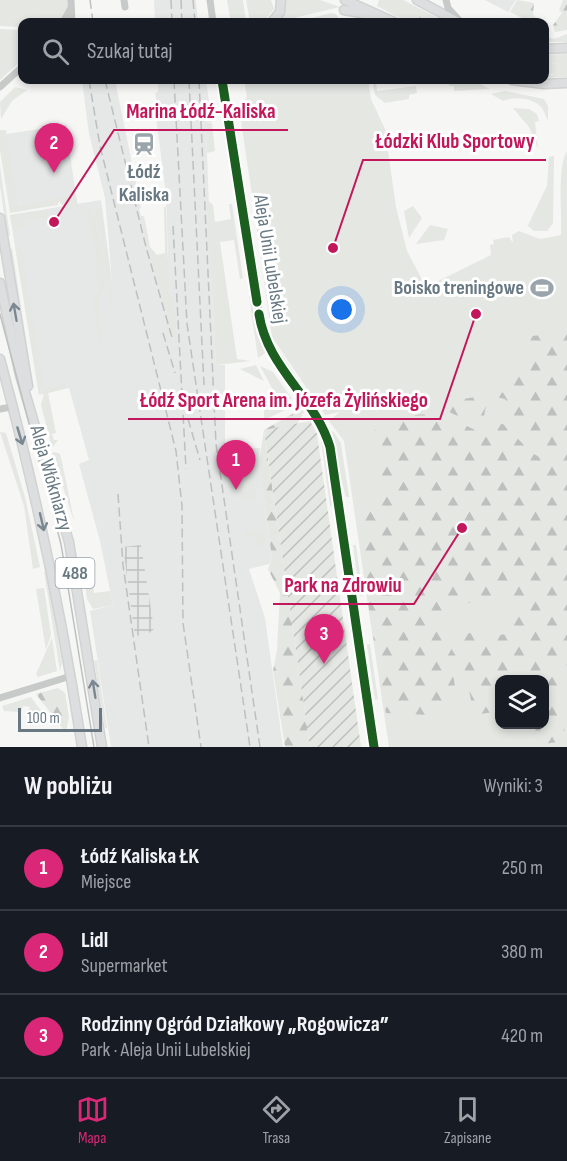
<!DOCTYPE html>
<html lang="pl">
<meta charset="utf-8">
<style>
body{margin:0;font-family:"Sofia Sans Condensed",sans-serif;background:#242831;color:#f1f3f6}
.controls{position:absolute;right:18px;bottom:18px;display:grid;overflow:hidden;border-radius:12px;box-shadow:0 3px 9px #0003}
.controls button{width:54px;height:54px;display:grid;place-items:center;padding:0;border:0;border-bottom:2px solid #363941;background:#171b24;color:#f1f3f6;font:30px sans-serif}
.scale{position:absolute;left:18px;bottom:15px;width:84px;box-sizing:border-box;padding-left:6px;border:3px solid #687983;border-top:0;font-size:16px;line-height:21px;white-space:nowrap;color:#687983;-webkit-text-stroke:4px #fff;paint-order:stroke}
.you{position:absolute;left:342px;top:310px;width:21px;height:21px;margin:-15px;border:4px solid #fff;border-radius:50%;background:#1a73e8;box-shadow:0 0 0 9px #1a73e833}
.badge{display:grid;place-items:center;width:39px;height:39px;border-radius:50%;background:#db2777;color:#fff;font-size:20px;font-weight:700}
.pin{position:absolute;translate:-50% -50px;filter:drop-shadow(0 2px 3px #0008)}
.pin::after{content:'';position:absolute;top:32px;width:21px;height:18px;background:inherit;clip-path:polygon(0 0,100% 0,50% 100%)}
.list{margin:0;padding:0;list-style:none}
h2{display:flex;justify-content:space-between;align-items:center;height:78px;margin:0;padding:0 24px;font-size:26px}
h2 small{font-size:20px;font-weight:400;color:#9ea1a6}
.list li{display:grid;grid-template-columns:39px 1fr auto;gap:18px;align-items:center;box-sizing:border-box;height:84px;padding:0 24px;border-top:2px solid #363941}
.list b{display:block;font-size:22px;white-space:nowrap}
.list p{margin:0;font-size:20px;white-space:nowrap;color:#9ea1a6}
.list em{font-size:20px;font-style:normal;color:#9ea1a6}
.icon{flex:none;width:33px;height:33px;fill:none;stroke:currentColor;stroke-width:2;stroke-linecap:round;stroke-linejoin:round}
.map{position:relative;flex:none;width:567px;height:747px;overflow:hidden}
.search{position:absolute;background:#171b24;box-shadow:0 3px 9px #0003;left:18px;right:18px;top:18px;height:66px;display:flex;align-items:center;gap:15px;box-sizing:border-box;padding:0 21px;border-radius:12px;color:#9ea1a6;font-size:22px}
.sheet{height:330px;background:#171b24}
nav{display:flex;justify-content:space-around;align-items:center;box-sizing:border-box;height:84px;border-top:2px solid #363941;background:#171b24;font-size:16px;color:#9ea1a6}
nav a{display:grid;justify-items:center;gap:3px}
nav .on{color:#db2777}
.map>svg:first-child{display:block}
.built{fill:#e6e7e7}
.industrial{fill:url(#industrial-grid)}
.green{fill:#e5e7e3;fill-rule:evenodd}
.forest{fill:url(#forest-firs)}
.garden{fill:url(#garden-furrows)}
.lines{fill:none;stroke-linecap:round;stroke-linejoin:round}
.major-casing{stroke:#d1d2d2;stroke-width:11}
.minor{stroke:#c8caca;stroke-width:7}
.major{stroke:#dddedf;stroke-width:8}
.tram{stroke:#bec0c0;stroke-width:1.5}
.rail{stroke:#bec0c0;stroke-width:1.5;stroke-dasharray:9 4.5;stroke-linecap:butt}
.cycleway-casing{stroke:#fff;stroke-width:13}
.cycleway{stroke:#1b5e20;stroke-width:9}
.oneway{stroke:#7a8891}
.labels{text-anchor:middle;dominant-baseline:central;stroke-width:6;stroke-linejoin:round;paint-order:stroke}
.shield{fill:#fff;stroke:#95a1a8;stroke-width:1.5}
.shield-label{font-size:18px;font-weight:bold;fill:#687983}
.poi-label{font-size:20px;font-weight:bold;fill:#687983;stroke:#fff}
.street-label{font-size:20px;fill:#687983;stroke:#fff}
.leader{fill:none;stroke:#c2185b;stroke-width:2}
.callout-dot{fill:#c2185b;stroke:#fff;stroke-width:2}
.callout-label{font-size:21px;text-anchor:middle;font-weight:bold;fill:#c2185b;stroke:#fff;stroke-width:6;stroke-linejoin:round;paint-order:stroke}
</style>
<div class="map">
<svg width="567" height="747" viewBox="0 0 567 747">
<defs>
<pattern id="industrial-grid" width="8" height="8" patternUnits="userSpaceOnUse" patternTransform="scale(1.5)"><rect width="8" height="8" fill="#e6e7e7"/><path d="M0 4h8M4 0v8" fill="none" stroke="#bec0c1"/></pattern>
<pattern id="forest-firs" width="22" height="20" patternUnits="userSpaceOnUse" patternTransform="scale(1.5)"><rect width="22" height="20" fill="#e5e7e3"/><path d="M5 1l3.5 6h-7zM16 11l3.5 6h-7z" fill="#bdc0bd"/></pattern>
<pattern id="garden-furrows" width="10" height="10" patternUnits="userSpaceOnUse" patternTransform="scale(1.5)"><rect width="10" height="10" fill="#e5e7e3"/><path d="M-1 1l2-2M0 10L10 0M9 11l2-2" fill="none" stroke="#bdc0bd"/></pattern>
</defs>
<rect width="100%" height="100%" fill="#f6f6f5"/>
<g class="built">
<polygon points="154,0 196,0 198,22 155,22"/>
<polygon points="485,0 516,0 508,12"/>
<polygon points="82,80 115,80 141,208 139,209 153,261 168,259 166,194 155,109 158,108 155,93 158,92 158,80 206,80 212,122 206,123 212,293 216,365 225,365 225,448 260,448 259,462 272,558 269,564 249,569 265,618 283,747 111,747 90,611 113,605 100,541 79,464 89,460 69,388 39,395 10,215 101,200 112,281 105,198 89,134"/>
<polygon points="66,125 76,197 16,205 6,134"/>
</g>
<polygon class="industrial" points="141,545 154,629 148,634 135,636 123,547"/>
<g class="green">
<polygon points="0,0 69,0 69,8 61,22 22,22 22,27 0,26"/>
<polygon points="227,0 243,0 246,22 231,22"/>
<polygon points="246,0 271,0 274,9 265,20 250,22"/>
<polygon points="284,0 320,0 340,7 277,22"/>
<polygon points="379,0 403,0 446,22 436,22 423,14 412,19 413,22 407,22 377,6"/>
<polygon points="331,13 336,14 340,21 297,22"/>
<polygon points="0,29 22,30 22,60 0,80"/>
<polygon points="567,34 567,42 545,42 545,36 554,39"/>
<polygon points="567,54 567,77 545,78 545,74 553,75 557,63 545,65 545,55"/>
<path d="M 244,80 L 368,80 L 371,99 L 385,129 L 396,207 L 407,251 L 426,287 L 491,255 L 490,245 L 494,244 L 493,240 L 509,237 L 513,243 L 512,235 L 519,231 L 540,239 L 561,235 C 562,213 557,167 567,151 L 567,747 L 389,747 L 344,441 L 329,421 L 340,412 L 325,415 L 272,337 L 256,223 L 268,221 L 271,211 L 266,206 L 254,208 L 239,108 L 247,97 ZM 500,680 L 544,680 L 544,724 L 500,724 Z"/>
<polygon points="449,80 473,80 490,89 454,91 454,86 449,86"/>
<polygon points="376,82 377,91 416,86 417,93 409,95 409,99 385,103 375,95 373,84"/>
<polygon points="15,87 27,90 12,101 1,119 0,102"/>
<path d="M 505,91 L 544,99 L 548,106 L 548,120 C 546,118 545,112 542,108 C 534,98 514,96 503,101 L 491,94 Z"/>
<polygon points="513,108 529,109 537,114 539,121 535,122 538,149 529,127"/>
<polygon points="206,123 212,123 215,151 207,153"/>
<polygon points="0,130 6,130 17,205 76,195 78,208 68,210 66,204 62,205 59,201 58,205 10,213 0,150"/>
<polygon points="554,156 553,223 547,231 534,231 528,226 529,223 547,186 549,157"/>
<polygon points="0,166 10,236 7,234 0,186"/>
<polygon points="207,200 213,205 215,222 231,219 229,204 232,204 243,278 240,279 234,240 220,242 237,359 251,361 216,365"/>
<polygon points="413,206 422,218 409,238 404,211"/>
<polygon points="164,207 166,207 169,296 173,296 177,349 138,208 141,216 144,216 150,247 157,255 165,253 165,248"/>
<path d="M 102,208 L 110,276 L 112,336 C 110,293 106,251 95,209 Z"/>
<polygon points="91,209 101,246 106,284 99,298 103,366 93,297 99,292 95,248 86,210"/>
<polygon points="49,210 47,217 27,220 27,226 13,231 10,215"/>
<polygon points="430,225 448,229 444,240 416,244"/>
<polygon points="15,246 20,248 23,256 42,376 39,395"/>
<path d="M 12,248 L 32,378 L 37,399 C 23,351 17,300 9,251 Z"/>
<polygon points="249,296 251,296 254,317 265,349 265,353 258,358"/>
<polygon points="266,319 270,337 306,391 303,393 279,359 264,320"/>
<polygon points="256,365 264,381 240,369"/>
<polygon points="260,366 273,372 292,399 271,400 272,388"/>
<polygon points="65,384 66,388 48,393 56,433 52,434 54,440 58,440 52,448 41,405 45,389"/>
<polygon points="264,403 294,403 296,405 264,420"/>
<polygon points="333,431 341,443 349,497 346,497 329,434"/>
<polygon points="0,432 6,433 25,497 40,567 33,569 24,506"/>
<polygon points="320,433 328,459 333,505 330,506"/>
<polygon points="55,452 60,454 62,462 74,521 52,453"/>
<polygon points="249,453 256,497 242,499 239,480 230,482 229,473 238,471 236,457"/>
<polygon points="262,530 264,542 257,548 254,535 246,537 244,532"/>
<polygon points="353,545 356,545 363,596 360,596"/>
<polygon points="90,568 94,593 110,591 113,605 93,609 87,599 83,569"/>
<polygon points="44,571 48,575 62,663 60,671"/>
<polygon points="44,588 51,635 46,650 36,589"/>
<polygon points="52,638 57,671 38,677 36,674"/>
<polygon points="370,644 378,699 375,700 367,645"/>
<polygon points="97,660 107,728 105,728 94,661"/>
<polygon points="31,697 44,715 42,718 28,713 30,707 23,706 21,712 4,711 2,706"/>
</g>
<g class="forest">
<polygon points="517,0 534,3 533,14 537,19 536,22 530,22 510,12"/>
<polygon points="563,0 567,0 567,30 555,32 553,25 562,13 559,10"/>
<polygon points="423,14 436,22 413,22 412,19"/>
<polygon points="558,63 563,68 561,74 545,74 545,65"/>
<path d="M 567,333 L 567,465 L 536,448 L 505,418 L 510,407 L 505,399 L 496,397 C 485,403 485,409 484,420 L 472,423 L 443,409 L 408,408 L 506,392 L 527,353 L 519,337 Z"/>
<polygon points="301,409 304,412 297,424 264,431 310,747 285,747 273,671 277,650 280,593 268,569 272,558 259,462 264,430"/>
<path d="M 428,414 L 449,417 L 475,430 L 483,425 L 503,424 L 532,453 L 567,472 L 567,665 L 560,669 C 558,683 567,734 564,739 C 558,743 547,743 540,745 L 534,725 L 544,724 L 544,680 L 500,680 L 499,711 L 481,714 L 473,709 L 457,635 L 485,631 L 493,636 L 514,633 L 509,604 C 491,595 460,604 443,612 L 444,636 L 457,658 L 453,674 L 456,693 L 430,715 L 386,713 L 370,618 L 357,511 L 377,509 C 382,497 392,486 380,476 L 380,459 L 372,446 L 377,418 Z"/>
<polygon points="58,688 65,693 69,717 66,733 36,694"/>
</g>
<polygon class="garden" points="310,421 317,434 361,747 310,747 264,430"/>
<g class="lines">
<g class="major-casing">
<g id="major">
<polyline points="345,0 394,22"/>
<polyline points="417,0 458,22"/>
<polyline points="344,10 372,15"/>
<polyline points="272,22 280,12 281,0"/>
<polyline points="544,49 567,48"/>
<polyline points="512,80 544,84 567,83"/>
<polyline points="0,218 28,386"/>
<polyline points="0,283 20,375 69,542 102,747"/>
<path d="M 0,359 C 35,487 62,615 82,747"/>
</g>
</g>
<g class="minor">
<polyline points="71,0 72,22"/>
<polyline points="124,0 125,7"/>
<polyline points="210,0 213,22"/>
<polyline points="446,0 448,8 460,21"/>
<polyline points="63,22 71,8"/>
<path d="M 222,80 L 262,331 C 276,378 319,406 332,454 L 374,747"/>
<polyline points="0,87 22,67"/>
<polyline points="0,409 11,407"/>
<polyline points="0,698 71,676"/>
</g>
<use href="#major" class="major"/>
<polyline class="tram" points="0,314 61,544 94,747"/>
<g class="rail">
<polyline points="90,0 93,22"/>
<polyline points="171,0 172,22"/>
<polyline points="181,0 182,22"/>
<polyline points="193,0 195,22"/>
<polyline points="89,80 100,146 176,451 182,506 183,623 201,747"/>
<polyline points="105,80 146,247 173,341"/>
<polyline points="174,80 187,324 250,747"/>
<polyline points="189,80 204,385"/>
<polyline points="199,80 216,444 260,747"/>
<polyline points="173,226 186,469"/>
<polyline points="163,333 175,373"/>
<polyline points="188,419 200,460"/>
<polyline points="118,494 123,565 149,747"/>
</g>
<g class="cycleway-casing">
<g id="cycleway">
<polyline points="222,80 257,302"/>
<path d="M 259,314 C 267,368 315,397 330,447 L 374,747"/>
</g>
</g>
<use href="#cycleway" class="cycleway"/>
</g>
<defs><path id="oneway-shaft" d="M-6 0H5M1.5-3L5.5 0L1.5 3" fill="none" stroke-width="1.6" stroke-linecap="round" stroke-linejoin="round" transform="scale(1.5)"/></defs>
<g class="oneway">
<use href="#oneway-shaft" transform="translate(15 312) rotate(-100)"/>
<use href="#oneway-shaft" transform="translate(20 436) rotate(73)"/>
<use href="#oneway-shaft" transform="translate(42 522) rotate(77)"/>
<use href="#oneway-shaft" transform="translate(94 689) rotate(-99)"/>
</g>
<defs>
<g id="station-bare" transform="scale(1.8)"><path d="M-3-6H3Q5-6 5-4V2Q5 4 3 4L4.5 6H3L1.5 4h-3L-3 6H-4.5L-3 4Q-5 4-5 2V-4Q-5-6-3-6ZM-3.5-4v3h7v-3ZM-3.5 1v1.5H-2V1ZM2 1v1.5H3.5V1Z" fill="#9aa5ab" stroke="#fff" stroke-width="2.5" paint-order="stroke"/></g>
<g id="stadium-bare" transform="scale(1.8)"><path d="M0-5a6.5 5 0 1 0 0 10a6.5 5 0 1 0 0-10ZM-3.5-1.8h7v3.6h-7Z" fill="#9aa5ab" stroke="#fff" stroke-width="2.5" paint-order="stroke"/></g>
</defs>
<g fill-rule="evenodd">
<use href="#station-bare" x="144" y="144"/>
<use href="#stadium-bare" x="542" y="288"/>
</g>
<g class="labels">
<rect class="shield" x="55.5" y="558" width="39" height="30" rx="4.5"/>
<g class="shield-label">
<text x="75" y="573">488</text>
</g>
<g class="poi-label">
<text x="144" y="172">Łódź<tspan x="144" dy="23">Kaliska</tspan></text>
<text x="524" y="288" text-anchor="end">Boisko treningowe</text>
</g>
<g class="street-label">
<text transform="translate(270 259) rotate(81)">Aleja Unii Lubelskiej</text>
<text transform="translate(51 478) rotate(74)">Aleja Włókniarzy</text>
</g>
</g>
<path class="leader" d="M54 222L114 130H288M333 248L363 160H546M476 314L440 419H128M462 528L414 604H273"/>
<g class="callout-dot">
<circle cx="54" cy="222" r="6"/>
<circle cx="333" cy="248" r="6"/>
<circle cx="476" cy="314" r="6"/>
<circle cx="462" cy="528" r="6"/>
</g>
<g class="callout-label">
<text x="201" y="118">Marina Łódź-Kaliska</text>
<text x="455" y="148">Łódzki Klub Sportowy</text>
<text x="284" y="407">Łódź Sport Arena im. Józefa Żylińskiego</text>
<text x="343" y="592">Park na Zdrowiu</text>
</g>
</svg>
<div class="controls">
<button><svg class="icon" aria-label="layers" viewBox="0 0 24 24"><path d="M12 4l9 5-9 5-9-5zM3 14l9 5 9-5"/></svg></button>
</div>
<div class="scale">100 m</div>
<div class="you"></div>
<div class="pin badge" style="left:236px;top:490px">1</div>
<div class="pin badge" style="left:54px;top:173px">2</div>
<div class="pin badge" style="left:324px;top:664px">3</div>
<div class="search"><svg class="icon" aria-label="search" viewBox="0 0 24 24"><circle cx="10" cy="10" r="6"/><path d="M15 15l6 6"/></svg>Szukaj tutaj</div>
</div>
<section class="sheet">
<h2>W pobliżu<small>Wyniki: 3</small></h2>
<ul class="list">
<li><span class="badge">1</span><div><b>Łódź Kaliska ŁK</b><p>Miejsce</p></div><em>250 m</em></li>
<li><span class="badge">2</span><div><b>Lidl</b><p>Supermarket</p></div><em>380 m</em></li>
<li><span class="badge">3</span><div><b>Rodzinny Ogród Działkowy „Rogowicza”</b><p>Park · Aleja Unii Lubelskiej</p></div><em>420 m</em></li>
</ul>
</section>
<nav>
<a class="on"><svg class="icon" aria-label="map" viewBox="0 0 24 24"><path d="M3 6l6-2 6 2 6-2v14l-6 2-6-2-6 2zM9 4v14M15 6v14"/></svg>Mapa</a>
<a><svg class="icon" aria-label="directions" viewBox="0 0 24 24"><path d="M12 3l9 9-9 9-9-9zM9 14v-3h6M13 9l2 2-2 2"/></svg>Trasa</a>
<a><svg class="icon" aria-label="saved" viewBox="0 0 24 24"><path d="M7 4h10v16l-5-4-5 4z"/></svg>Zapisane</a>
</nav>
